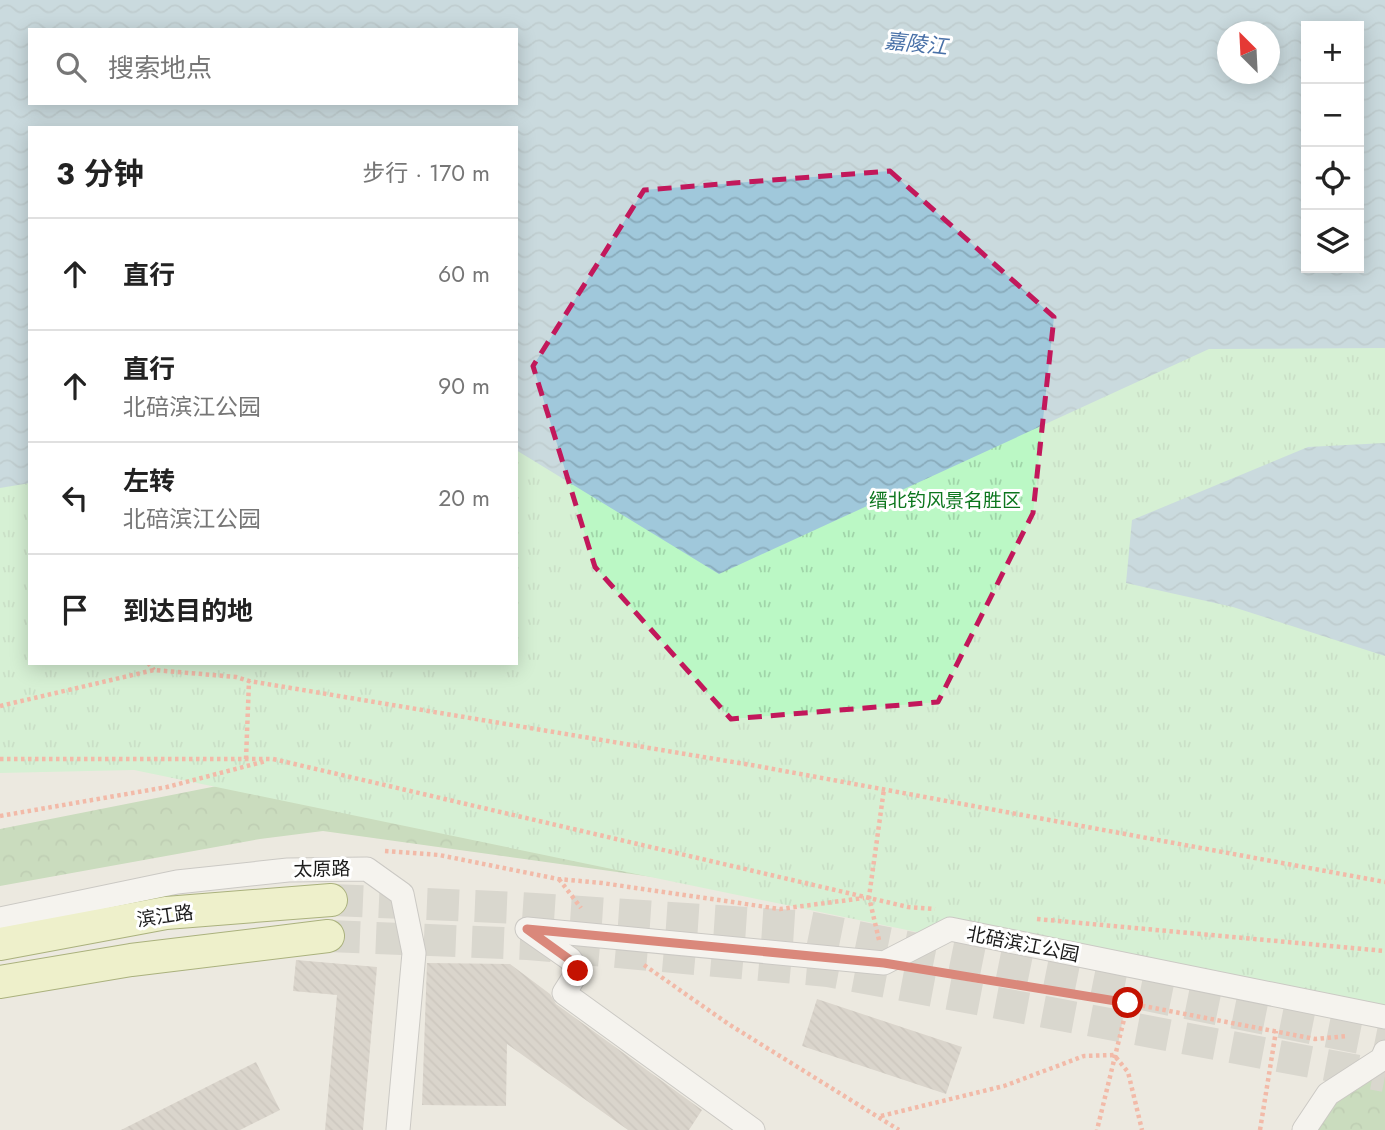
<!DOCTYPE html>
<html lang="zh">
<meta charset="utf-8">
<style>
body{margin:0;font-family:Jost,"Noto Sans SC",sans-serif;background:#f6f6f6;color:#222}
.controls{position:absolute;right:21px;top:21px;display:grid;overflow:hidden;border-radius:0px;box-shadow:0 4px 18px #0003}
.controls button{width:63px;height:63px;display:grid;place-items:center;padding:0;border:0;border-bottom:2px solid #e0e0e0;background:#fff;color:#222;font:35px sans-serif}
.compass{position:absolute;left:1217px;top:21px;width:63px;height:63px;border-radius:50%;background:#fff;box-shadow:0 4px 18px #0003;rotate:336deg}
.stop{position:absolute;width:21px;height:21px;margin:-16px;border:5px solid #c41201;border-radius:50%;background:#fff}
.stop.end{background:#c41201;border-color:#fff;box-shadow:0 2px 7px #0008}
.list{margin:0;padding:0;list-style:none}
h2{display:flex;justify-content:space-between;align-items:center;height:91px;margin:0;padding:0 28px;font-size:30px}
h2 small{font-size:23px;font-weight:400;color:#767676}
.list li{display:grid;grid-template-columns:46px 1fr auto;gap:21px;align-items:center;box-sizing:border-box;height:112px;padding:0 28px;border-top:2px solid #e0e0e0}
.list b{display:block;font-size:26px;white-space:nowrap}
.list p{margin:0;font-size:23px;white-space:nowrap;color:#767676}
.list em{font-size:23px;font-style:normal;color:#767676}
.icon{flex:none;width:38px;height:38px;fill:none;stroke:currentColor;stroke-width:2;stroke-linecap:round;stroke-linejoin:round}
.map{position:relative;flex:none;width:1385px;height:1130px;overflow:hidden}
.search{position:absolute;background:#fff;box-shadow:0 4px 18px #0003;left:28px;top:28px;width:490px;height:77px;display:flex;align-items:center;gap:18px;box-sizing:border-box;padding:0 24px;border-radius:0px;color:#767676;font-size:26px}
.panel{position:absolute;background:#fff;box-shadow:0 4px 18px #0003;left:28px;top:126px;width:490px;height:539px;border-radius:0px}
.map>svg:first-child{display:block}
.forest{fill:url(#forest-crowns)}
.park{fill:url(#park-tufts);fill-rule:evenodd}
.water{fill:url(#water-waves);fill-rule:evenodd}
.building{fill:url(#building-back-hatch)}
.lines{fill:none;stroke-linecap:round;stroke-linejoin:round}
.secondary-tunnel{stroke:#c2c0b9;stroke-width:32;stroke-dasharray:32 16;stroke-linecap:butt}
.street-casing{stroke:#a2a2a2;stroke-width:25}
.secondary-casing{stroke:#5a6e05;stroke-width:34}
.path{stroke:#f88065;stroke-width:4.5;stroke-dasharray:3.5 3.5;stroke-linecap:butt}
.street{stroke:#fff;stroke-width:23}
.secondary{stroke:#eff8b2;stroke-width:32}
.route{stroke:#c41201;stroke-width:9}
.marked{fill:none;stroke:#c2185b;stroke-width:5;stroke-dasharray:14 9;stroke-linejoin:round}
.labels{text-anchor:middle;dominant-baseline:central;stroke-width:6;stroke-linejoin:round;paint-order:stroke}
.park-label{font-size:19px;fill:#0c761d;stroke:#fff}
.street-label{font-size:19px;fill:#1b1b1b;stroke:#fff}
.water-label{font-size:21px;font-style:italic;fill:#4971a8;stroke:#fff}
</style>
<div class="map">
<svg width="1385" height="1130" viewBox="0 0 1385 1130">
<defs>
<pattern id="forest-crowns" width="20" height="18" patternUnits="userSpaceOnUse" patternTransform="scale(1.75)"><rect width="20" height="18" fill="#a0cc94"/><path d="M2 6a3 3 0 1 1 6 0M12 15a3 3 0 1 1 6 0" fill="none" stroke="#89af7f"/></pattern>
<pattern id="park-tufts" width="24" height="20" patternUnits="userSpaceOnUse" patternTransform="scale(1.75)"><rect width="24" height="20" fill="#bbf8c5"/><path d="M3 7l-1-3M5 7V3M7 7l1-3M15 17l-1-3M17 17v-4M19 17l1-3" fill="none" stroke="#a0d4a9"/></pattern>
<pattern id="water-waves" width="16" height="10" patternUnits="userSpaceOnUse" patternTransform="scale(1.75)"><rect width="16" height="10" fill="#a0c8db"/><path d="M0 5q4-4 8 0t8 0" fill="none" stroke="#89abbb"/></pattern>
<pattern id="building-back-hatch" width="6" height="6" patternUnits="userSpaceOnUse" patternTransform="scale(1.75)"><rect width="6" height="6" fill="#c4bcb3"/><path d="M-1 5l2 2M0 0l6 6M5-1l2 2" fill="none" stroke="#a8a199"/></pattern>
</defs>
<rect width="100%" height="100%" fill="#ece9e0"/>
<g class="forest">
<polygon points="278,774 767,893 323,831 260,839 0,886 0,829"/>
<polygon points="1385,1060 1385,1130 1304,1130"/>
</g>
<path class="park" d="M 0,0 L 1385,0 L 1385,1029 L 134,770 L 0,773 ZM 1306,26 L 1359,26 L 1359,268 L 1306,268 ZM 30,30 L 516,30 L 516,103 L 30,103 ZM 1228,32 L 1270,32 L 1270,74 L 1228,74 ZM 30,128 L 516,128 L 516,663 L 30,663 Z"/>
<g class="water">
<path d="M 0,0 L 1385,0 L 1385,348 L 1209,349 L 719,574 L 516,450 L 516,128 L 30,128 L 30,483 L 0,488 ZM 1306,26 L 1359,26 L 1359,268 L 1306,268 ZM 30,30 L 516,30 L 516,103 L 30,103 ZM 1228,32 L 1270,32 L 1270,74 L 1228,74 Z"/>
<polygon points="1385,443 1385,656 1233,607 1126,583 1132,520 1308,447"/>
</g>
<g class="building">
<polygon points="296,960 377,967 363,1130 325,1130 337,995 293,991"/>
<polygon points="427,963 510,964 550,994 556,1004 702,1110 689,1130 628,1130 507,1044 506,1106 422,1105"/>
<polygon points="817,999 962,1047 946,1094 802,1046"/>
<polygon points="256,1062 280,1110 240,1130 121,1130"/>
</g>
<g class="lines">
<g class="secondary-tunnel">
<polyline points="331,900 521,908 808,927 1385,1043"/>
<polyline points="328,936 528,944 828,971 1385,1076"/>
</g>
<g class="street-casing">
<g id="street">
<polyline points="0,919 177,882 288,870 367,869 402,894 414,953 398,1130"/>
<polyline points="527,929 884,963 950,929 1385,1017"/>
<polyline points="530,931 570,959 578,971 564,993 753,1130"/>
<polyline points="1304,1130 1328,1094 1382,1059 1385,1052"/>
</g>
</g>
<g class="secondary-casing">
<g id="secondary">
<polyline points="0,944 166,913 331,900"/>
<polyline points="0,982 131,960 328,936"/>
</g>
</g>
<g class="path">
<polyline points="148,663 154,670"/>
<polyline points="0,706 154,670 236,677 249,681 757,766 1385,882"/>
<polyline points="0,759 273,759 908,907 935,909"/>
<polyline points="246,759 249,681"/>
<polyline points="0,816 167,787 266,761"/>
<polyline points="385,851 439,855 558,879 602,883 780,909 864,898"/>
<polyline points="559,879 581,908"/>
<polyline points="1037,919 1385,951"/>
<polyline points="879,940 869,897 884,789"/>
<polyline points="644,965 730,1025 899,1130"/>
<polyline points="925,970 1128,1003 1097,1130"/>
<polyline points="1128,1003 1315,1039 1348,1036"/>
<polyline points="881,1116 1004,1086 1084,1056 1114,1055 1128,1072 1142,1130"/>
<polyline points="1260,1130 1276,1031"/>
</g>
<use href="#street" class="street"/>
<use href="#secondary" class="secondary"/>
</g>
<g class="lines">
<polyline class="route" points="578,971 570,960 527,929 884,963 1128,1003"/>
</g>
<path d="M0 0H1385V1130H0ZM 890,171 L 1054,317 L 1033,513 L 938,702 L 731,719 L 595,567 L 533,366 L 644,190 Z" fill="#ece9e0" fill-opacity=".55" fill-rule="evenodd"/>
<path class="marked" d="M 890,171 L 1054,317 L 1033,513 L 938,702 L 731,719 L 595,567 L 533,366 L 644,190 Z"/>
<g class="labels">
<g class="park-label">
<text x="945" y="500">缙北钓风景名胜区</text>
</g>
<g class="street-label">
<text transform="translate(322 869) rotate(-1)">太原路</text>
<text transform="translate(165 916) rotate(-8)">滨江路</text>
<text transform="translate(1023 944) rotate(11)">北碚滨江公园</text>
</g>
<g class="water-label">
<text transform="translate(916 44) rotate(6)">嘉陵江</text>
</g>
</g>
</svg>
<div class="controls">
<button>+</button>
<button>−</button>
<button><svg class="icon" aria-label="locate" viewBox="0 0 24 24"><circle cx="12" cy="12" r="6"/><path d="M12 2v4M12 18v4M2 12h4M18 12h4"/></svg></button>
<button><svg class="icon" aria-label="layers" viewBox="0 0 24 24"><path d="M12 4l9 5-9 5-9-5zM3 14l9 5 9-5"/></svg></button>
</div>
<svg class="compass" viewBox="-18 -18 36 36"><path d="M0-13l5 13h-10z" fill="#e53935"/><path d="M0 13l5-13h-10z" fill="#767676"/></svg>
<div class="stop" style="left:1128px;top:1003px"></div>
<div class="stop end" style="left:578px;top:971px"></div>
<div class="search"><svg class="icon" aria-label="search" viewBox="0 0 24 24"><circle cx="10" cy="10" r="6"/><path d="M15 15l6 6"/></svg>搜索地点</div>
<section class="panel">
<h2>3 分钟<small>步行 · 170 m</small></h2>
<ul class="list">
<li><svg class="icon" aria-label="ahead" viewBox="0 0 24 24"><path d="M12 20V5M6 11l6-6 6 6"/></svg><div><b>直行</b></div><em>60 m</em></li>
<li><svg class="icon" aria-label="ahead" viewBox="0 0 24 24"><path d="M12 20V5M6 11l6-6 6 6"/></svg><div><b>直行</b><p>北碚滨江公园</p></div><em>90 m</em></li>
<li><svg class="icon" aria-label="left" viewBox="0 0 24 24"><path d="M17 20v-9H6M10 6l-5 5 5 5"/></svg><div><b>左转</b><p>北碚滨江公园</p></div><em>20 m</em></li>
<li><svg class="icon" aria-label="arrive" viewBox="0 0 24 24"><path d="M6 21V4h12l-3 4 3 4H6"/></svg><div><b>到达目的地</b></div></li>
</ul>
</section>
</div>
